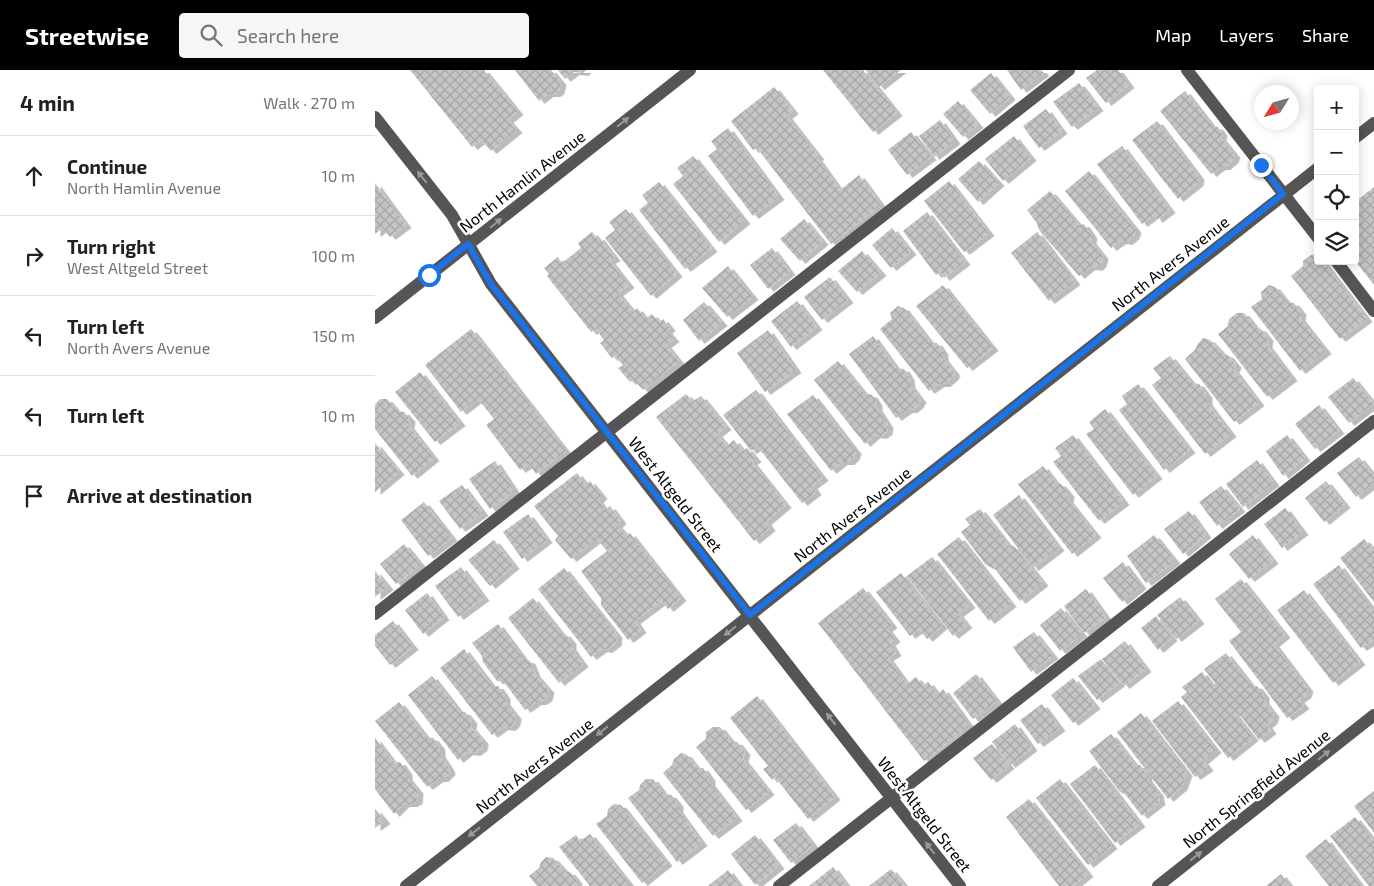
<!DOCTYPE html>
<meta charset="utf-8">
<style>
body{margin:0;font-family:"Exo 2",sans-serif;background:#f6f6f6;color:#202124}
.controls{position:absolute;right:15px;top:15px;display:grid;overflow:hidden;border-radius:5px;box-shadow:0 2px 12px #0003}
.controls button{width:45px;height:45px;display:grid;place-items:center;padding:0;border:0;border-bottom:1px solid #e0e0e0;background:#fff;color:#202124;font:25px sans-serif}
.compass{position:absolute;left:879px;top:15px;width:45px;height:45px;border-radius:50%;background:#fff;box-shadow:0 2px 12px #0003;rotate:233deg}
.stop{position:absolute;width:15px;height:15px;margin:-11px;border:4px solid #1a73e8;border-radius:50%;background:#fff}
.stop.end{background:#1a73e8;border-color:#fff;box-shadow:0 1px 5px #0008}
.list{margin:0;padding:0;list-style:none}
h2{display:flex;justify-content:space-between;align-items:center;height:65px;margin:0;padding:0 20px;font-size:21px}
h2 small{font-size:16px;font-weight:400;color:#757577}
.list li{display:grid;grid-template-columns:32px 1fr auto;gap:15px;align-items:center;box-sizing:border-box;height:80px;padding:0 20px;border-top:1px solid #e0e0e0}
.list b{display:block;font-size:19px;white-space:nowrap}
.list p{margin:0;font-size:16px;white-space:nowrap;color:#757577}
.list em{font-size:16px;font-style:normal;color:#757577}
.icon{flex:none;width:28px;height:28px;fill:none;stroke:currentColor;stroke-width:2;stroke-linecap:round;stroke-linejoin:round}
.map{position:relative;flex:none;width:999px;height:816px;overflow:hidden}
header{display:flex;align-items:center;gap:30px;box-sizing:border-box;height:70px;padding:0 25px;background:#000;color:#fff}
header strong{font-size:24px}
nav{display:flex;gap:28px;margin-inline-start:auto;font-size:18px}
.search{width:350px;height:45px;background:#f6f6f6;display:flex;align-items:center;gap:12px;box-sizing:border-box;padding:0 18px;border-radius:5px;color:#757577;font-size:19px}
main{display:flex}
aside{flex:1;background:#fff}
.map>svg:first-child{display:block}
.building{fill:url(#building-cross-hatch);filter:url(#shadow)}
.lines{fill:none;stroke-linecap:round;stroke-linejoin:round}
.minor{stroke:#555;stroke-width:12}
.oneway{fill:#999}
.route{stroke:#1a73e8;stroke-width:6}
.labels{text-anchor:middle;dominant-baseline:central;stroke-width:5;stroke-linejoin:round;paint-order:stroke}
.street-label{font-size:16px;fill:#000;stroke:#fff}
</style>
<header>
<strong>Streetwise</strong>
<div class="search"><svg class="icon" aria-label="search" viewBox="0 0 24 24"><circle cx="10" cy="10" r="6"/><path d="M15 15l6 6"/></svg>Search here</div>
<nav><a>Map</a><a>Layers</a><a>Share</a></nav>
</header>
<main>
<aside>
<h2>4 min<small>Walk · 270 m</small></h2>
<ul class="list">
<li><svg class="icon" aria-label="ahead" viewBox="0 0 24 24"><path d="M12 20V5M6 11l6-6 6 6"/></svg><div><b>Continue</b><p>North Hamlin Avenue</p></div><em>10 m</em></li>
<li><svg class="icon" aria-label="right" viewBox="0 0 24 24"><path d="M7 20v-9h11M14 6l5 5-5 5"/></svg><div><b>Turn right</b><p>West Altgeld Street</p></div><em>100 m</em></li>
<li><svg class="icon" aria-label="left" viewBox="0 0 24 24"><path d="M17 20v-9H6M10 6l-5 5 5 5"/></svg><div><b>Turn left</b><p>North Avers Avenue</p></div><em>150 m</em></li>
<li><svg class="icon" aria-label="left" viewBox="0 0 24 24"><path d="M17 20v-9H6M10 6l-5 5 5 5"/></svg><div><b>Turn left</b></div><em>10 m</em></li>
<li><svg class="icon" aria-label="arrive" viewBox="0 0 24 24"><path d="M6 21V4h12l-3 4 3 4H6"/></svg><div><b>Arrive at destination</b></div></li>
</ul>
</aside>
<div class="map">
<svg width="999" height="816" viewBox="0 0 999 816">
<defs>
<pattern id="building-cross-hatch" width="8" height="8" patternUnits="userSpaceOnUse" patternTransform="scale(1.25)"><rect width="8" height="8" fill="#c4c4c4"/><path d="M0 0l8 8M0 8l8-8" fill="none" stroke="#a7a7a7"/></pattern>
<filter id="shadow"><feDropShadow dx="5.5" dy="3" stdDeviation="0" flood-color="#0004"/></filter>
</defs>
<rect width="100%" height="100%" fill="#fff"/>
<g class="building">
<polygon points="35,0 109,0 143,42 133,50 142,60 116,81 106,70 97,77"/>
<polygon points="140,0 176,0 186,12 184,21 180,24 173,24 164,31"/>
<polygon points="183,0 211,0 208,3 199,2 190,9"/>
<polygon points="448,0 488,0 522,43 498,62"/>
<polygon points="491,0 526,0 504,17"/>
<polygon points="632,0 666,0 669,3 646,20"/>
<polygon points="722,0 743,0 754,15 731,33 711,8"/>
<polygon points="616,3 635,27 615,44 595,20"/>
<polygon points="704,13 723,38 697,57 678,32"/>
<polygon points="399,17 418,41 412,46 444,87 442,88 465,120 484,105 506,135 456,174 382,78 378,80 356,51"/>
<polygon points="810,21 837,56 843,57 847,63 846,68 860,85 858,90 850,97 845,97 836,104 785,41"/>
<polygon points="583,31 603,55 588,67 568,44"/>
<polygon points="671,39 687,61 664,78 648,56"/>
<polygon points="565,50 580,71 559,87 544,66"/>
<polygon points="782,51 824,107 823,113 803,129 757,70"/>
<polygon points="353,58 404,127 378,146 333,86 342,79 336,71"/>
<polygon points="536,62 556,87 532,105 513,80"/>
<polygon points="639,66 656,88 628,111 610,89"/>
<polygon points="747,76 795,140 782,150 779,145 767,154 722,94"/>
<polygon points="318,86 370,151 344,172 298,114 308,106 302,98"/>
<polygon points="604,91 624,113 603,132 583,109"/>
<polygon points="714,101 761,160 759,166 752,172 746,171 736,178 690,121"/>
<polygon points="574,111 614,163 589,182 549,131"/>
<polygon points="284,112 337,179 310,199 264,140 273,133 267,125"/>
<polygon points="0,113 31,155 15,167 8,158 0,164"/>
<polygon points="999,117 999,215 980,191 980,132"/>
<polygon points="675,121 704,155 709,154 717,166 716,171 728,186 726,194 722,198 715,197 704,206 664,160 662,153 652,140"/>
<polygon points="251,139 302,204 276,226 230,168 240,160 234,152"/>
<polygon points="552,142 590,192 569,208 565,202 561,205 528,161"/>
<polygon points="429,149 448,172 425,191 405,169"/>
<polygon points="517,158 536,182 516,198 497,175"/>
<polygon points="217,162 222,168 224,167 240,188 235,191 254,215 243,223 258,242 262,238 271,249 277,244 284,252 288,249 295,258 292,261 299,269 291,275 304,291 268,320 259,310 255,312 243,298 248,295 240,286 237,288 225,273 229,270 221,259 216,262 172,206 174,204 169,198 183,187 187,193 206,178 203,173"/>
<polygon points="662,162 700,212 674,231 636,183"/>
<polygon points="397,178 415,202 393,219 375,195"/>
<polygon points="487,181 506,203 482,222 463,201"/>
<polygon points="943,184 943,191 948,191 992,249 965,269 916,206 928,196 928,191 936,185"/>
<polygon points="353,196 378,227 352,247 327,218"/>
<polygon points="455,207 473,230 447,250 429,227"/>
<polygon points="568,215 618,278 592,298 541,236"/>
<polygon points="894,215 900,217 912,232 919,233 926,242 925,248 951,281 925,301 876,237 887,229 886,222"/>
<polygon points="422,231 442,257 416,277 396,251"/>
<polygon points="329,232 347,253 324,271 308,250"/>
<polygon points="523,236 529,238 555,272 562,273 568,282 568,288 580,303 578,307 570,314 564,314 554,321 505,259 517,249 515,243"/>
<polygon points="862,243 869,243 880,257 886,259 893,268 892,275 917,308 892,327 843,264 853,256 854,249"/>
<polygon points="96,259 191,381 161,404 154,394 145,400 111,355 119,349 103,329 86,342 50,295"/>
<polygon points="393,260 421,300 390,322 362,283"/>
<polygon points="498,266 521,298 529,299 534,307 535,315 546,330 543,335 537,340 532,340 521,348 474,284"/>
<polygon points="828,268 835,270 847,283 853,285 861,295 859,300 884,333 859,352 810,289 820,280 822,275"/>
<polygon points="795,286 817,313 824,314 832,325 832,332 856,364 830,384 777,315 786,308 778,298"/>
<polygon points="463,291 489,323 497,325 502,333 502,338 513,355 512,362 506,366 500,365 490,374 439,310"/>
<polygon points="45,302 85,353 60,372 20,322"/>
<polygon points="978,308 999,334 974,353 953,327"/>
<polygon points="763,314 815,380 789,400 744,340 752,334 747,326"/>
<polygon points="381,320 448,408 437,416 441,422 427,433 383,377 376,381 348,345"/>
<polygon points="311,324 318,331 326,326 351,357 342,364 352,376 359,370 368,381 372,378 381,389 377,392 411,435 391,452 395,458 379,471 281,347"/>
<polygon points="438,325 481,381 479,387 474,392 467,392 456,401 412,344"/>
<polygon points="5,329 12,329 22,341 29,342 35,349 34,356 59,388 37,406 0,359 0,335"/>
<polygon points="944,335 964,361 940,379 920,354"/>
<polygon points="730,339 782,406 758,425 711,364 719,359 714,352"/>
<polygon points="698,365 749,432 724,451 678,392 686,386 680,378"/>
<polygon points="912,365 930,388 908,406 891,381"/>
<polygon points="0,373 24,402 0,422"/>
<polygon points="984,387 999,406 999,413 981,427 962,403"/>
<polygon points="882,390 899,413 868,437 851,414"/>
<polygon points="120,391 140,421 115,439 94,409"/>
<polygon points="668,396 681,413 686,414 694,424 693,430 721,465 697,484 643,414"/>
<polygon points="202,403 211,415 215,411 227,426 223,430 230,440 235,436 246,451 242,455 252,466 255,463 306,528 293,539 287,531 260,551 266,560 253,570 226,535 226,528 206,501 232,481 222,469 196,489 180,470 183,466 159,436"/>
<polygon points="951,411 970,435 949,452 930,428"/>
<polygon points="87,415 108,443 85,459 64,431"/>
<polygon points="846,416 865,439 842,456 824,432"/>
<polygon points="644,425 684,478 658,498 618,445"/>
<polygon points="49,432 77,468 53,486 26,450"/>
<polygon points="910,438 928,462 907,478 889,454"/>
<polygon points="605,439 634,476 639,476 668,513 645,531 620,499 611,495 586,462 595,455 590,449"/>
<polygon points="814,441 831,465 808,484 789,459"/>
<polygon points="153,444 172,470 147,489 128,462"/>
<polygon points="779,465 800,491 771,513 752,486"/>
<polygon points="878,465 898,491 874,509 854,484"/>
<polygon points="584,467 636,534 614,551 562,484"/>
<polygon points="989,469 999,481 999,532 965,488"/>
<polygon points="119,470 139,496 115,516 93,490"/>
<polygon points="29,474 46,495 21,514 5,494"/>
<polygon points="557,487 595,535 583,544 592,555 578,566 532,506"/>
<polygon points="748,492 766,516 747,532 728,508"/>
<polygon points="964,495 999,541 999,570 986,578 938,514"/>
<polygon points="86,497 109,528 83,547 60,516"/>
<polygon points="189,498 242,565 241,573 232,580 227,579 216,587 163,519"/>
<polygon points="0,501 13,517 0,527"/>
<polygon points="526,503 567,556 552,569 544,559 535,566 501,522"/>
<polygon points="866,509 910,565 899,574 933,619 931,625 924,630 929,636 912,648 854,571 866,562 840,529"/>
<polygon points="488,518 517,555 512,559 520,569 515,573 521,583 513,588 532,614 541,607 548,616 553,612 563,624 568,619 595,656 549,691 443,553"/>
<polygon points="711,519 731,547 709,563 689,536"/>
<polygon points="929,520 985,592 958,613 902,540"/>
<polygon points="52,523 69,547 48,564 30,540"/>
<polygon points="805,527 824,551 801,569 782,545"/>
<polygon points="158,528 186,563 190,564 196,571 196,577 208,594 184,613 133,548"/>
<polygon points="686,538 707,564 685,581 665,555"/>
<polygon points="781,546 797,568 783,580 766,558"/>
<polygon points="18,551 38,577 15,595 0,576 0,565"/>
<polygon points="123,554 149,589 155,591 160,604 174,620 172,628 166,632 161,632 150,640 129,612 122,611 108,592 107,586 97,573"/>
<polygon points="659,562 678,586 656,602 638,577"/>
<polygon points="750,571 771,599 749,616 727,589"/>
<polygon points="89,579 117,616 123,616 130,626 130,632 141,646 140,653 135,658 128,657 117,665 65,598"/>
<polygon points="851,583 876,615 882,616 889,625 889,631 899,644 897,651 892,655 896,661 884,670 865,645 859,643 878,668 853,688 806,627 812,622 807,617 827,602 839,618 840,613 829,599"/>
<polygon points="726,589 745,613 722,630 703,606"/>
<polygon points="601,604 622,631 598,649 578,623"/>
<polygon points="57,606 84,641 90,642 97,651 96,657 108,671 107,678 100,683 93,682 83,690 33,625"/>
<polygon points="698,608 720,636 698,653 676,625"/>
<polygon points="382,626 460,727 433,749 400,707 397,710 388,699 393,696 355,648"/>
<polygon points="803,631 841,680 828,691 833,698 820,707 777,651"/>
<polygon points="24,632 51,667 58,668 65,677 65,684 74,698 75,702 68,709 63,709 52,717 0,651"/>
<polygon points="667,634 685,658 663,674 645,650"/>
<polygon points="766,643 812,703 807,717 793,729 742,662"/>
<polygon points="640,654 657,678 635,695 617,672"/>
<polygon points="338,657 345,657 356,671 362,672 370,682 368,689 394,722 371,740 321,677 331,669 331,662"/>
<polygon points="736,664 760,695 765,695 772,704 772,709 783,723 785,732 767,746 750,724 745,722 714,681"/>
<polygon points="0,668 19,693 25,692 32,702 32,707 43,721 42,731 37,734 29,734 19,744 0,719"/>
<polygon points="617,674 634,696 616,710 598,688"/>
<polygon points="306,683 311,684 322,698 328,698 335,708 335,713 362,748 338,766 288,703 297,695 299,689"/>
<polygon points="720,695 765,754 740,773 695,714"/>
<polygon points="271,709 278,709 289,724 296,725 303,734 303,740 327,773 302,792 253,728 264,720 265,715"/>
<polygon points="685,709 737,776 713,795 661,728"/>
<polygon points="999,721 999,763 979,736"/>
<polygon points="654,729 713,804 698,816 684,816 631,747"/>
<polygon points="239,734 246,735 292,793 267,813 221,754 232,746 233,739"/>
<polygon points="0,739 10,751 0,758"/>
<polygon points="980,747 999,771 999,816 994,816 955,766"/>
<polygon points="421,753 438,775 416,793 398,770"/>
<polygon points="215,764 256,816 215,816 184,777 201,765 205,771"/>
<polygon points="380,765 404,796 380,815 356,784"/>
<polygon points="951,769 986,816 954,816 930,786"/>
<polygon points="171,787 178,788 190,801 195,802 202,811 201,816 162,816 154,806 164,798 166,792"/>
<polygon points="458,797 472,816 434,816"/>
<polygon points="516,799 530,816 494,816"/>
<polygon points="353,800 365,816 333,816"/>
<polygon points="906,804 915,816 891,816"/>
</g>
<g class="lines">
<g class="minor">
<polyline points="812,0 943,168"/>
<polyline points="0,47 77,145 116,214 585,816"/>
<polyline points="980,68 999,53"/>
<polyline points="961,191 999,241"/>
<polyline points="0,248 315,0"/>
<polyline points="0,544 694,0"/>
<polyline points="31,816 943,98"/>
<polyline points="404,816 999,351"/>
<polyline points="783,816 999,645"/>
</g>
</g>
<defs><path id="oneway-solid" d="M-6-.8H1V-3.2L6.5 0L1 3.2V.8H-6Z" transform="scale(1.25)"/></defs>
<g class="oneway">
<use href="#oneway-solid" transform="translate(248 52) rotate(-38)"/>
<use href="#oneway-solid" transform="translate(47 107) rotate(-128)"/>
<use href="#oneway-solid" transform="translate(121 153) rotate(-39)"/>
<use href="#oneway-solid" transform="translate(355 561) rotate(142)"/>
<use href="#oneway-solid" transform="translate(456 649) rotate(-128)"/>
<use href="#oneway-solid" transform="translate(227 661) rotate(142)"/>
<use href="#oneway-solid" transform="translate(949 685) rotate(-38)"/>
<use href="#oneway-solid" transform="translate(99 762) rotate(142)"/>
<use href="#oneway-solid" transform="translate(555 778) rotate(-128)"/>
<use href="#oneway-solid" transform="translate(821 786) rotate(-38)"/>
</g>
<g class="lines">
<polyline class="route" points="54,205 93,174 116,214 375,545 908,124 886,95"/>
</g>
<g class="labels">
<g class="street-label">
<text transform="translate(147 111) rotate(-38)">North Hamlin Avenue</text>
<text transform="translate(795 193) rotate(-38)">North Avers Avenue</text>
<text transform="translate(301 424) rotate(52)">West Altgeld Street</text>
<text transform="translate(477 444) rotate(-38)">North Avers Avenue</text>
<text transform="translate(159 695) rotate(-38)">North Avers Avenue</text>
<text transform="translate(881 718) rotate(-38)">North Springfield Avenue</text>
<text transform="translate(550 744) rotate(52)">West Altgeld Street</text>
</g>
</g>
</svg>
<div class="controls">
<button>+</button>
<button>−</button>
<button><svg class="icon" aria-label="locate" viewBox="0 0 24 24"><circle cx="12" cy="12" r="6"/><path d="M12 2v4M12 18v4M2 12h4M18 12h4"/></svg></button>
<button><svg class="icon" aria-label="layers" viewBox="0 0 24 24"><path d="M12 4l9 5-9 5-9-5zM3 14l9 5 9-5"/></svg></button>
</div>
<svg class="compass" viewBox="-18 -18 36 36"><path d="M0-13l5 13h-10z" fill="#e53935"/><path d="M0 13l5-13h-10z" fill="#757577"/></svg>
<div class="stop" style="left:54px;top:205px"></div>
<div class="stop end" style="left:886px;top:95px"></div>
</div>
</main>
